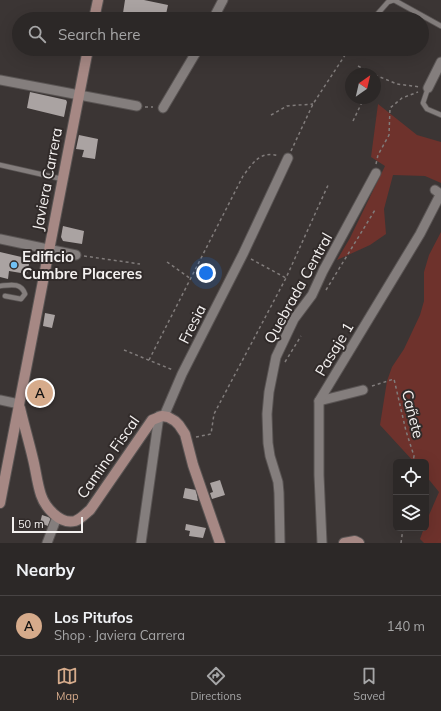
<!DOCTYPE html>
<meta charset="utf-8">
<style>
body{margin:0;font-family:Mulish,sans-serif;background:#34302f;color:#f1f3f6}
.controls{position:absolute;right:12px;bottom:12px;display:grid;overflow:hidden;border-radius:6px;box-shadow:0 4px 16px #0002}
.controls button{width:36px;height:36px;display:grid;place-items:center;padding:0;border:0;border-bottom:1px solid #484444;background:#2c2827;color:#f1f3f6;font:20px sans-serif}
.compass{position:absolute;left:345px;top:68px;width:36px;height:36px;border-radius:50%;background:#2c2827;box-shadow:0 4px 16px #0002;rotate:34deg}
.scale{position:absolute;left:12px;bottom:10px;width:71px;box-sizing:border-box;padding-left:4px;border:2px solid #f4f1f0;border-top:0;font-size:11px;line-height:14px;white-space:nowrap;color:#f4f1f0;-webkit-text-stroke:3px #312b2a;paint-order:stroke}
.you{position:absolute;left:206px;top:273px;width:14px;height:14px;margin:-10px;border:3px solid #fff;border-radius:50%;background:#1a73e8;box-shadow:0 0 0 6px #1a73e833}
.badge{display:grid;place-items:center;width:26px;height:26px;border-radius:50%;background:#d6ab8b;color:#111;font-size:13px;font-weight:700}
.pin{position:absolute;translate:-50% -50%;border:2px solid #fff;box-shadow:0 1px 4px #0006}
.list{margin:0;padding:0;list-style:none}
h2{display:flex;justify-content:space-between;align-items:center;height:52px;margin:0;padding:0 16px;font-size:17px}
h2 small{font-size:13px;font-weight:400;color:#a6a6a7}
.list li{display:grid;grid-template-columns:26px 1fr auto;gap:12px;align-items:center;box-sizing:border-box;height:60px;padding:0 16px;border-top:1px solid #484444}
.list b{display:block;font-size:15px;white-space:nowrap}
.list p{margin:0;font-size:13px;white-space:nowrap;color:#a6a6a7}
.list em{font-size:13px;font-style:normal;color:#a6a6a7}
.icon{flex:none;width:22px;height:22px;fill:none;stroke:currentColor;stroke-width:2;stroke-linecap:round;stroke-linejoin:round}
.map{position:relative;flex:none;width:441px;height:543px;overflow:hidden}
.search{position:absolute;background:#2c2827;box-shadow:0 4px 16px #0002;left:12px;right:12px;top:12px;height:44px;display:flex;align-items:center;gap:10px;box-sizing:border-box;padding:0 14px;border-radius:22px;color:#a6a6a7;font-size:15px}
.sheet{height:112px;background:#2c2827}
nav{display:flex;justify-content:space-around;align-items:center;box-sizing:border-box;height:56px;border-top:1px solid #484444;background:#2c2827;font-size:11px;color:#a6a6a7}
nav a{display:grid;justify-items:center;gap:2px}
nav .on{color:#d6ab8b}
.map>svg:first-child{display:block}
.green{fill:#6e322c}
.building{fill:#aaa3a2}
.lines{fill:none;stroke-linecap:round;stroke-linejoin:round}
.lane-casing{stroke:#595453;stroke-width:6}
.street-casing{stroke:#595453;stroke-width:11}
.secondary-casing{stroke:#595453;stroke-width:12}
.path{stroke:#817c7b;stroke-width:1.5;stroke-dasharray:3 3;stroke-linecap:butt}
.lane{stroke:#847e7d;stroke-width:4.5}
.street{stroke:#847e7d;stroke-width:9}
.secondary{stroke:#a68884;stroke-width:10}
.poi-dot{fill:#71c1f4;stroke:#312b2a;stroke-width:1.5}
.labels{text-anchor:middle;dominant-baseline:central;stroke-width:4;stroke-linejoin:round;paint-order:stroke}
.street-label{font-size:15px;fill:#f4f1f0;stroke:#312b2a}
.poi-label{font-size:15px;font-weight:bold;fill:#f4f1f0;stroke:#312b2a;text-anchor:start}
</style>
<div class="map">
<svg width="441" height="543" viewBox="0 0 441 543">
<rect width="100%" height="100%" fill="#3b3534"/>
<g class="green">
<polygon points="378,104 417,135 441,142 441,183 425,176 393,175 384,209 386,234 370,245 337,260 350,238 385,166 371,157"/>
<polygon points="441,232 441,543 424,543 420,539 424,528 426,528 426,522 439,492 426,476 426,462 414,462 380,425 387,381 392,367 404,349 420,315 424,301 424,272 429,255"/>
</g>
<g class="building">
<polygon points="125,0 144,0 168,5 165,19 148,16 148,18 123,13"/>
<polygon points="30,92 66,100 67,102 64,117 27,108"/>
<polygon points="79,135 98,139 95,159 82,157 84,150 76,149"/>
<polygon points="63,226 84,231 82,244 63,241 61,237"/>
<polygon points="0,252 30,259 27,274 9,271 8,279 0,277"/>
<polygon points="45,313 55,315 52,328 43,326"/>
<polygon points="33,382 47,385 43,403 30,400"/>
<polygon points="220,480 225,495 212,499 210,493 213,492 210,483"/>
<polygon points="185,488 196,490 198,501 183,498"/>
<polygon points="42,515 51,518 48,526 40,523"/>
<polygon points="186,524 206,528 203,538 189,536 190,531 185,530"/>
</g>
<g class="lines">
<g class="lane-casing">
<g id="lane">
<polyline points="394,0 441,26"/>
<polyline points="373,19 388,2 394,0"/>
<polyline points="428,88 423,103 427,109 441,115"/>
<polyline points="0,165 62,179"/>
<path d="M 0,286 C 10,285 21,282 25,294 L 21,299 L 5,296"/>
</g>
</g>
<g class="street-casing">
<g id="street">
<polyline points="213,19 223,0"/>
<polyline points="0,80 137,106"/>
<polyline points="428,88 441,62"/>
<polyline points="163,108 198,49"/>
<polyline points="0,239 76,255"/>
<polyline points="0,400 19,404"/>
<polyline points="319,401 363,390"/>
<polyline points="164,416 182,374 243,254 288,158"/>
<polyline points="47,543 57,517"/>
<polyline points="141,543 159,416"/>
<polyline points="280,543 279,493 278,482 270,456 268,443 267,414 269,392 276,357 294,319 312,295 323,271 376,173"/>
<polyline points="322,543 319,475 319,401 420,234 440,195 439,193 435,190"/>
</g>
</g>
<g class="secondary-casing">
<g id="secondary">
<polyline points="94,19 98,0"/>
<path d="M 20,408 C 24,425 29,442 33,459 C 36,471 37,483 41,495 C 45,507 60,525 75,521 C 81,519 85,514 90,510 L 152,420 L 162,416 L 168,417 L 175,421 L 179,425 L 185,434 L 193,465 L 220,543"/>
<polyline points="0,503 88,49"/>
<polyline points="344,543 355,541 359,543"/>
</g>
</g>
<g class="path">
<polyline points="358,66 373,74"/>
<polyline points="375,75 397,84 420,87"/>
<polyline points="145,107 153,107"/>
<polyline points="271,115 287,106 313,104"/>
<polyline points="353,121 364,98"/>
<polyline points="291,151 313,104 349,49"/>
<polyline points="376,164 378,155 389,135 390,108 402,98 418,92"/>
<polyline points="84,256 140,264"/>
<polyline points="251,259 286,278"/>
<polyline points="167,262 191,279"/>
<polyline points="326,290 375,210"/>
<polyline points="124,350 173,370"/>
<path d="M 149,360 L 243,176 C 253,163 260,150 279,156"/>
<polyline points="285,362 301,336"/>
<polyline points="372,386 394,379 406,431 414,456 413,462"/>
<polyline points="196,437 211,434 214,414 286,278 329,183"/>
<polyline points="401,543 403,528"/>
</g>
<use href="#lane" class="lane"/>
<use href="#street" class="street"/>
<use href="#secondary" class="secondary"/>
</g>
<circle class="poi-dot" cx="14" cy="265" r="4"/>
<g class="labels">
<g class="street-label">
<text transform="translate(47 179) rotate(-79)">Javiera Carrera</text>
<text transform="translate(298 288) rotate(-61)">Quebrada Central</text>
<text transform="translate(192 324) rotate(-63)">Fresia</text>
<text transform="translate(334 349) rotate(-59)">Pasaje 1</text>
<text transform="translate(413 414) rotate(76)">Cañete</text>
<text transform="translate(108 457) rotate(-55)">Camino Fiscal</text>
</g>
<g class="poi-label">
<text x="22" y="256">Edificio<tspan x="22" dy="17">Cumbre Placeres</tspan></text>
</g>
</g>
</svg>
<div class="controls">
<button><svg class="icon" aria-label="locate" viewBox="0 0 24 24"><circle cx="12" cy="12" r="6"/><path d="M12 2v4M12 18v4M2 12h4M18 12h4"/></svg></button>
<button><svg class="icon" aria-label="layers" viewBox="0 0 24 24"><path d="M12 4l9 5-9 5-9-5zM3 14l9 5 9-5"/></svg></button>
</div>
<svg class="compass" viewBox="-18 -18 36 36"><path d="M0-13l5 13h-10z" fill="#e53935"/><path d="M0 13l5-13h-10z" fill="#a6a6a7"/></svg>
<div class="scale">50 m</div>
<div class="you"></div>
<div class="pin badge" style="left:40px;top:393px">A</div>
<div class="search"><svg class="icon" aria-label="search" viewBox="0 0 24 24"><circle cx="10" cy="10" r="6"/><path d="M15 15l6 6"/></svg>Search here</div>
</div>
<section class="sheet">
<h2>Nearby<small></small></h2>
<ul class="list">
<li><span class="badge">A</span><div><b>Los Pitufos</b><p>Shop · Javiera Carrera</p></div><em>140 m</em></li>
</ul>
</section>
<nav>
<a class="on"><svg class="icon" aria-label="map" viewBox="0 0 24 24"><path d="M3 6l6-2 6 2 6-2v14l-6 2-6-2-6 2zM9 4v14M15 6v14"/></svg>Map</a>
<a><svg class="icon" aria-label="directions" viewBox="0 0 24 24"><path d="M12 3l9 9-9 9-9-9zM9 14v-3h6M13 9l2 2-2 2"/></svg>Directions</a>
<a><svg class="icon" aria-label="saved" viewBox="0 0 24 24"><path d="M7 4h10v16l-5-4-5 4z"/></svg>Saved</a>
</nav>
